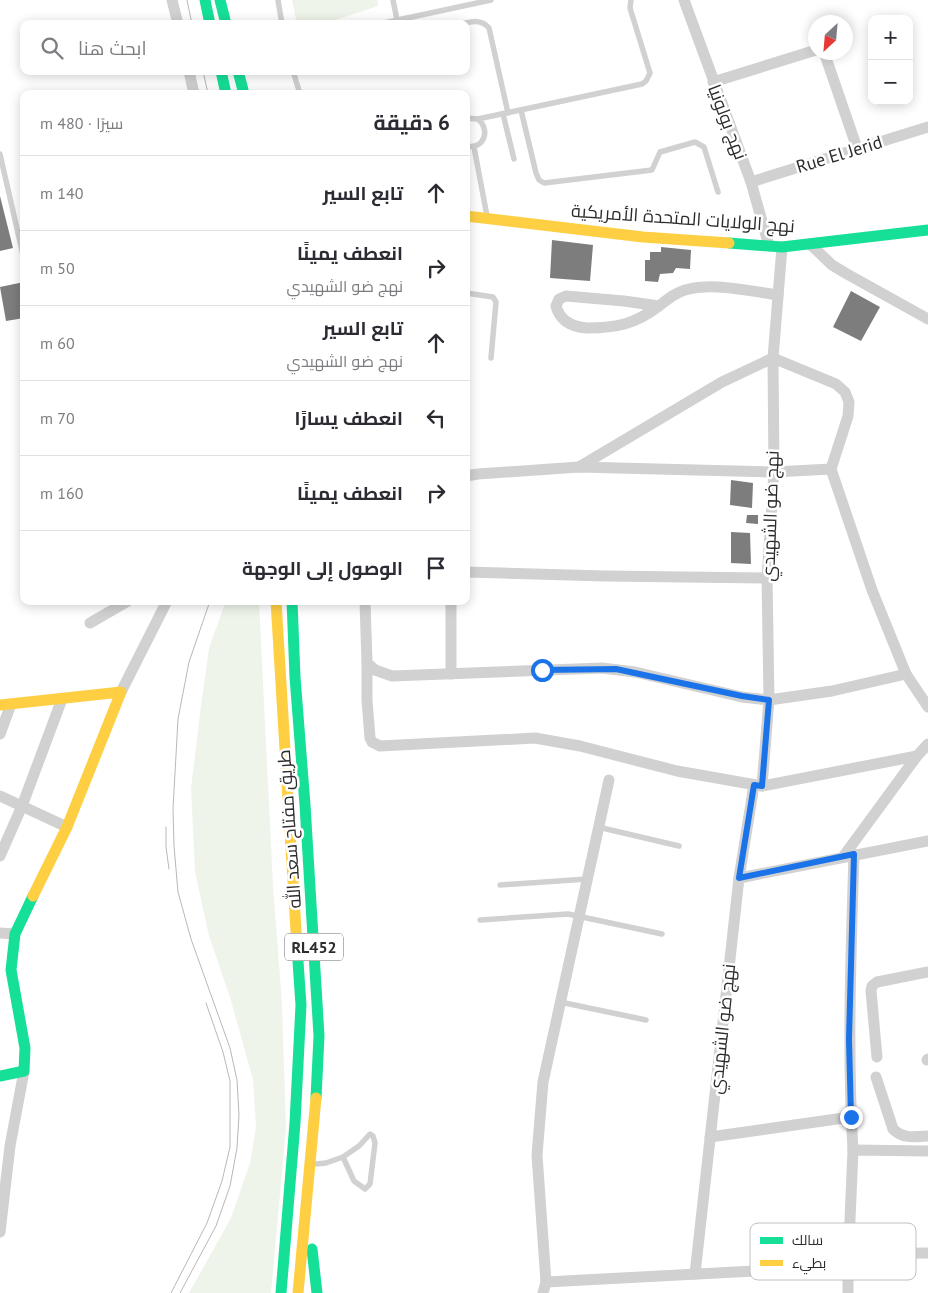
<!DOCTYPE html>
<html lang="ar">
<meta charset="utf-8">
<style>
body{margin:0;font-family:"PT Sans",Cairo,sans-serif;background:#f2f2f3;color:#2b2b33;direction:rtl}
.controls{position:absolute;right:15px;top:15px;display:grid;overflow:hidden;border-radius:10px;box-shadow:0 2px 12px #0003}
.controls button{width:45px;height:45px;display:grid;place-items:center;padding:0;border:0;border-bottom:1px solid #e1e1e2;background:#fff;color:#2b2b33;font:25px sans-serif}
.compass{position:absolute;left:808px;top:15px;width:45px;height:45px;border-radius:50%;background:#fff;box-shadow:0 2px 12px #0003;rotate:206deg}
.stop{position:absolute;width:15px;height:15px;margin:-11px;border:4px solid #1a73e8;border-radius:50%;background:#fff}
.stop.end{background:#1a73e8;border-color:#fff;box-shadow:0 1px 5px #0008}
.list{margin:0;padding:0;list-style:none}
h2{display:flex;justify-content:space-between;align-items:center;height:65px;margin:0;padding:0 20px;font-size:21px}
h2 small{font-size:16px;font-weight:400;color:#7c7c81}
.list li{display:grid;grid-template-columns:32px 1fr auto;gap:15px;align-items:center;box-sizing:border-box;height:75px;padding:0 20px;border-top:1px solid #e1e1e2}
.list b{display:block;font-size:19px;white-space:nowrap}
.list p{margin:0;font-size:16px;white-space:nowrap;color:#7c7c81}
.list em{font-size:16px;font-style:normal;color:#7c7c81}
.icon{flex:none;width:28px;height:28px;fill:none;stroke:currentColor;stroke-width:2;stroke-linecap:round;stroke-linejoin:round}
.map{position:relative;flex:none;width:928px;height:1293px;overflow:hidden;direction:ltr}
.search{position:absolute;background:#fff;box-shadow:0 2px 12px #0003;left:20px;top:20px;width:450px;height:55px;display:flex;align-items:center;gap:12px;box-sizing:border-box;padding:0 18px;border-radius:10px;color:#7c7c81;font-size:19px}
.panel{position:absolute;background:#fff;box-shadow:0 2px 12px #0003;left:20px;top:90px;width:450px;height:515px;border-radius:10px;direction:rtl}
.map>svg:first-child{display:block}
.green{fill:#eff4ea}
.building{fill:#7d7d7d}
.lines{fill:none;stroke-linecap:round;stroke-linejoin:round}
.lane{stroke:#d1d1d1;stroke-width:5.5}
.street{stroke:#d1d1d1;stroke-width:11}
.fast{stroke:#16e098;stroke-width:11}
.slow{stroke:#ffcf43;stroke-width:11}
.tram{stroke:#b8b8b8;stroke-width:1}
.route{stroke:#1a73e8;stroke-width:6}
.labels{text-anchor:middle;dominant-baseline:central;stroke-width:5;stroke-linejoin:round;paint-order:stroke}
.shield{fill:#fff;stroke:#6b6b6b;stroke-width:1}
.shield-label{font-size:16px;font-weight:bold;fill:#2c2c2c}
.street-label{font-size:18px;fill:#2c2c2c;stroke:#fff}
.key{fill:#fff;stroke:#c0c0c0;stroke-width:1}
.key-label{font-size:14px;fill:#2c2c2c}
</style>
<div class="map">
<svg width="928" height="1293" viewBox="0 0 928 1293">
<rect width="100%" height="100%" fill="#fff"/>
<g class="green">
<polygon points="292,0 377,0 378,6 323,24 297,24"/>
<polygon points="226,601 259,601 273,886 282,1003 286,1129 271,1293 189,1293 231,1218 250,1163 256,1127 253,1080 230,997 209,936 195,872 191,788 201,706 209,648"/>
</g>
<g class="building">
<polygon points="0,196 13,248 0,251"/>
<polygon points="552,240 593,245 590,281 550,278"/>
<polygon points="661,247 691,250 690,269 676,268 673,273 660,274 658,282 645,281 645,260 650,260 650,252 661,252"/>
<polygon points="24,282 24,318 6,321 0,287"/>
<polygon points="851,291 880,307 861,341 833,327"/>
<polygon points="731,480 753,483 752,508 730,505"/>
<polygon points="747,515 758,515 758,524 746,523"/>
<polygon points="731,532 750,533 751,564 731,563"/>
</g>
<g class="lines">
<g class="lane">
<polyline points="278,0 282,24"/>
<polyline points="393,0 397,20"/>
<polyline points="379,24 491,0"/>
<path d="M 462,24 C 472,21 481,19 489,28 L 508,113"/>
<polyline points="293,71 300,94"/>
<polyline points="521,110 536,173 539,180 544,183 652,170 660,152 695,142 704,147 718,192"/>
<polyline points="503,114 514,159"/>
<path d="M 466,118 L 478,119 C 491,130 484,150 466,146"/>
<polyline points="478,119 642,84 646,81 650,73 630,8 631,0"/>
<polyline points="474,147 487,216"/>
<polyline points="0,154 23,255"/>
<polyline points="466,293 493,297 496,302 491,358"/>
<polyline points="598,827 679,846"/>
<polyline points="500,885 587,879"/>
<polyline points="480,920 568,914 662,934"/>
<polyline points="560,1002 646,1020"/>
<polygon points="370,1134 373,1136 375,1143 370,1184 365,1189 354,1181 343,1157 359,1146"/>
<polyline points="316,1164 326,1163 343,1157"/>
</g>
<g class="street">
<polyline points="172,0 178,24"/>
<polyline points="684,0 751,182 769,246"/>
<polyline points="824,52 857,148"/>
<polyline points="189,71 194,94"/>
<polyline points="713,82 816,50"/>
<polyline points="751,182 928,127"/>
<polyline points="810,244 832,265 847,274 928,319"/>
<path d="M 659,306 L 624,301 L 566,296 L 559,299 L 556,306 C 560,321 572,327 587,328 C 617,328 635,324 659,306 C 668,299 675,293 685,290 C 714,282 749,291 778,295"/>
<polyline points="579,467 722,382 773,358 836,384 845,392 849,402 848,416 831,469 872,590 906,674 928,707"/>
<polyline points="466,476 478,474 579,467 774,472 831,469"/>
<polyline points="466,572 604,576 767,578"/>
<polyline points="365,601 367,663 375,670 392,676 602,668 635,672 742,697 769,700 832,691 906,674"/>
<polyline points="451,601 451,674"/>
<polyline points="90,623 128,601"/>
<polyline points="367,663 367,700 370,738 372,742 380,746 535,738 580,746 677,771 762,786 917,756"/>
<polyline points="121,692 167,601"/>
<polyline points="0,734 11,704"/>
<polyline points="762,786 769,700 767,578 774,472 773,358 782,247"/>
<polyline points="0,796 67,827"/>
<polyline points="0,856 22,806 62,699"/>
<polyline points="843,857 917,756 928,744"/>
<polyline points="739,878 928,841"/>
<polyline points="0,933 15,934"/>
<polyline points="877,1057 871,991 872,986 877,982 928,972"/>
<polyline points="927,1060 928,1059"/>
<path d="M 876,1077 L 893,1129 C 903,1139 914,1137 928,1136"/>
<polyline points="710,1137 851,1117"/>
<path d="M 853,1150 C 847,1051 851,953 854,854"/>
<polyline points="0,1232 10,1146 24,1071"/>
<polyline points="848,1254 928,1253"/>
<polyline points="848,1266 853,1150 928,1151"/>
<polyline points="695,1274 739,878 754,785"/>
<polyline points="546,1282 848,1266 848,1293"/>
<polyline points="543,1293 546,1282 537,1155 543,1082 609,780"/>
</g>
<g class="fast">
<polyline points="205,0 210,24"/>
<polyline points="220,0 226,24"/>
<polyline points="221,71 226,94"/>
<polyline points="238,71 244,94"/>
<polyline points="729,243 782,247 928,230"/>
<polyline points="292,601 295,677 305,805 319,1036 316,1098"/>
<polyline points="0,1076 24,1071 25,1048 11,970 15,934 33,896"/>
<polyline points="312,1249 317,1293"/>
<polyline points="281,1293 295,1123 301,1005 297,947"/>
</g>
<g class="slow">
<polyline points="466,216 643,237 729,243"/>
<polyline points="276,601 297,947"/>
<polyline points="0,705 121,692 67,827 33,896"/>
<polyline points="298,1293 316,1098"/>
</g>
<g class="tram">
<polyline points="187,0 192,24"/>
<polyline points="203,71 208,94"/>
<polyline points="166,827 166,847 169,869"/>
<polyline points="171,1293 207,1223 222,1181 230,1147 230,1081 223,1052 206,1003"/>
<polyline points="180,1293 216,1226 230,1186 237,1148 239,1115 237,1080 230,1048 191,939 178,892 174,846 173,809 178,719 189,662 210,601"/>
</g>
</g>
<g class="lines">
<polyline class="route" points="542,670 616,669 742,696 769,700 762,786 754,785 739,878 854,854 849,1039 851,1117"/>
</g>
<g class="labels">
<rect class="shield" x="285" y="933.5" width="58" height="27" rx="4"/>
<g class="shield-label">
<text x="314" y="947">RL452</text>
</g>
<g class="street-label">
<text transform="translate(728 122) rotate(69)">نهج بولونيا</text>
<text transform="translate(839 154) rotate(-17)">Rue El Jerid</text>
<text transform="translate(683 218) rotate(4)">نهج الولايات المتحدة الأمريكية</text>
<text transform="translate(770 516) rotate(-88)">نهج ضو الشهيدي</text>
<text transform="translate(289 829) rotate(-94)">طريق مفتاح سعد الله</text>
<text transform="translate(722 1029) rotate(-84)">نهج ضو الشهيدي</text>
</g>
</g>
<rect x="750" y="1223" width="166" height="57" rx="8" class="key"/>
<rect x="760" y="1237" width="23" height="7" fill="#16e098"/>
<rect x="760" y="1260" width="23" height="6" fill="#ffcf43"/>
<g class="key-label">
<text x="792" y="1245">سالك</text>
<text x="792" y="1268">بطيء</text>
</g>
</svg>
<div class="controls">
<button>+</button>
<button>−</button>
</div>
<svg class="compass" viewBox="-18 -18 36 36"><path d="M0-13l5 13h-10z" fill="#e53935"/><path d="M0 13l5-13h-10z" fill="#7c7c81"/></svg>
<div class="stop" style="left:542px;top:670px"></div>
<div class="stop end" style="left:851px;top:1117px"></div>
<div class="search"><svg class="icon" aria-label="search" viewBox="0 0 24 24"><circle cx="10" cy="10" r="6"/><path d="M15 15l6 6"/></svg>ابحث هنا</div>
<section class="panel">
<h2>6 دقيقة<small>سيرًا · 480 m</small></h2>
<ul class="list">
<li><svg class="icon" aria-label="ahead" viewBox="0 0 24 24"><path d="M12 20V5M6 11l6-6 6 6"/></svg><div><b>تابع السير</b></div><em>140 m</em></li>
<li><svg class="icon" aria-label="right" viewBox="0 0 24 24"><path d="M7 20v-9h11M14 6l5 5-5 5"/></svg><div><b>انعطف يمينًا</b><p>نهج ضو الشهيدي</p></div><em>50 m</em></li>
<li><svg class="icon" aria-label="ahead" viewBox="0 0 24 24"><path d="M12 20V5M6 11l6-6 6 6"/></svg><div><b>تابع السير</b><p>نهج ضو الشهيدي</p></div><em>60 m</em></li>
<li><svg class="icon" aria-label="left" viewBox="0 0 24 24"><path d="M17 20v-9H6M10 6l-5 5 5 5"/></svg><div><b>انعطف يسارًا</b></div><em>70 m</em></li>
<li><svg class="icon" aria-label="right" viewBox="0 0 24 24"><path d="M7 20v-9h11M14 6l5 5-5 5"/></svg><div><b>انعطف يمينًا</b></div><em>160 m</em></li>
<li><svg class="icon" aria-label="arrive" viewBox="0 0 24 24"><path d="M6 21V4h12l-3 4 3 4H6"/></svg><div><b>الوصول إلى الوجهة</b></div></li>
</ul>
</section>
</div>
